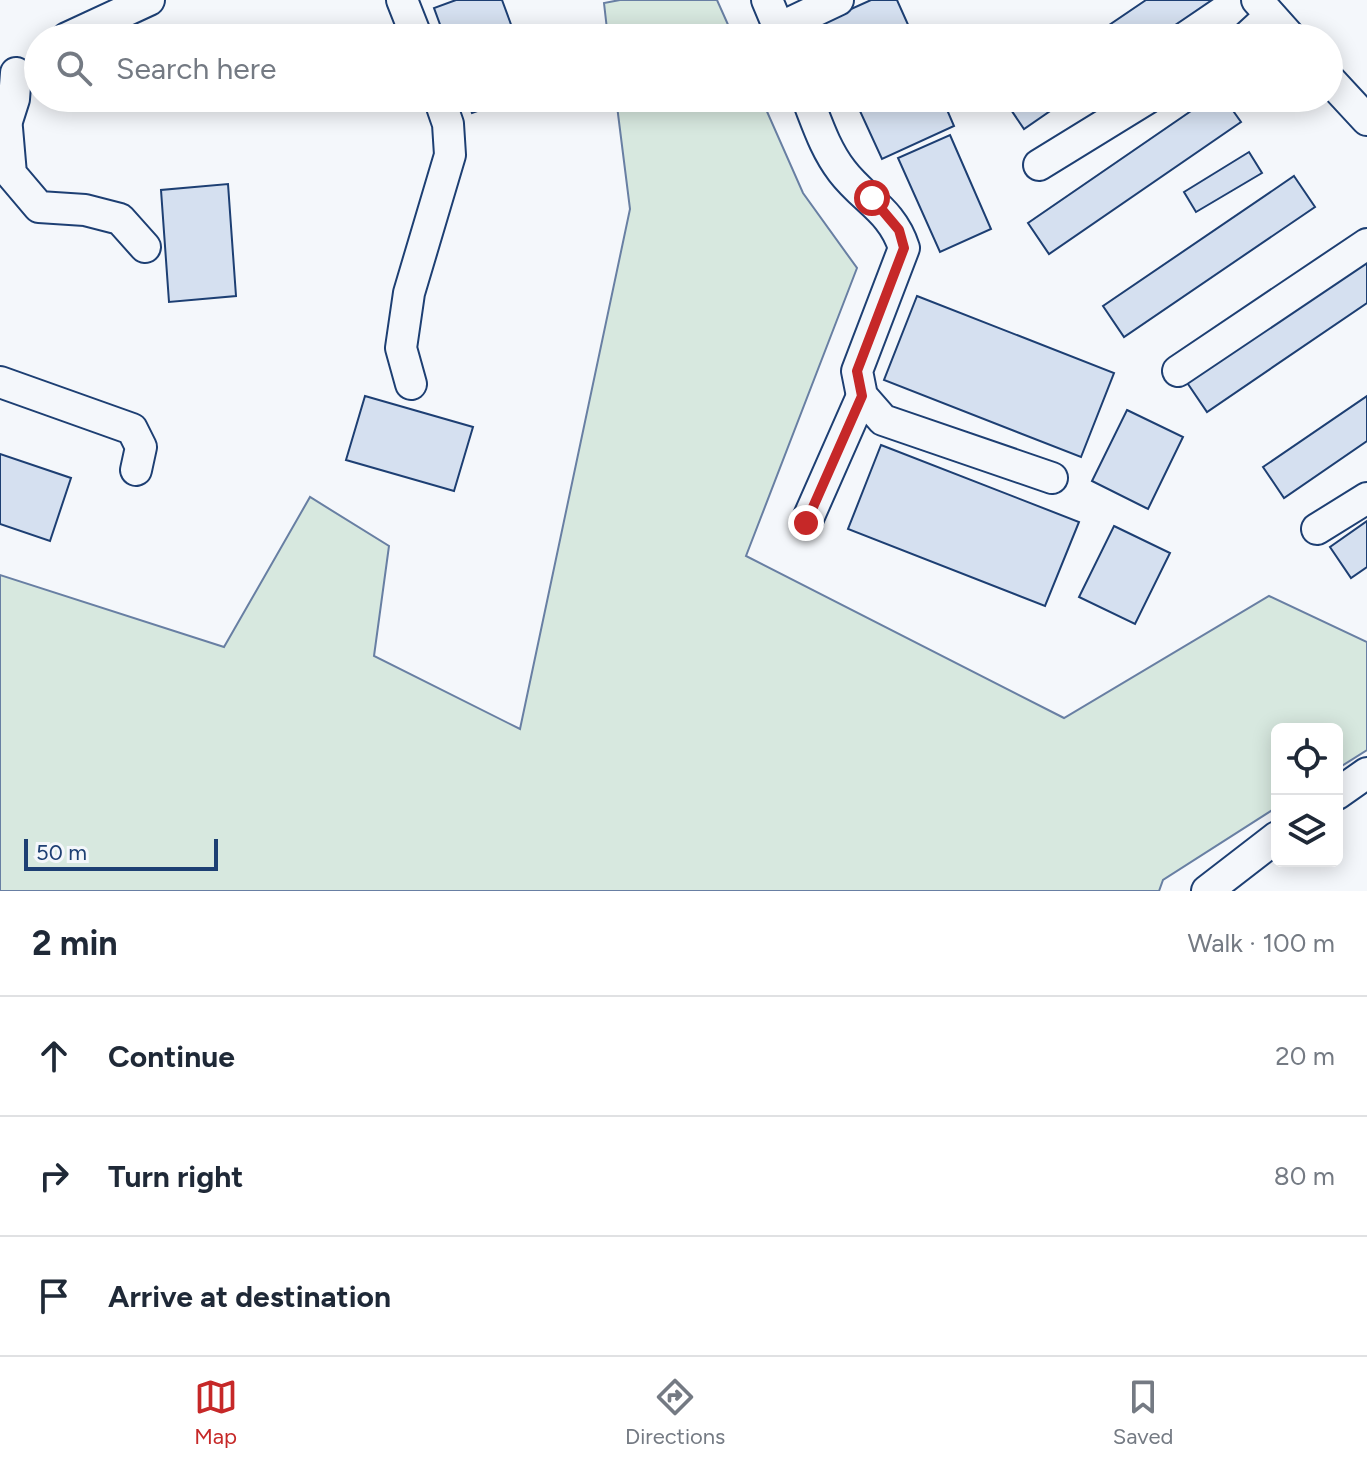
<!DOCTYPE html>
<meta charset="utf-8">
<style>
body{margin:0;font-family:Figtree,sans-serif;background:#f6f6f7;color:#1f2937}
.controls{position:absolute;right:24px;bottom:24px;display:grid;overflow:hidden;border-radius:12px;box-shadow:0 4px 20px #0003}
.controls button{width:72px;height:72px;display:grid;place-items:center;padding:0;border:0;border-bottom:2px solid #e0e1e3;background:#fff;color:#1f2937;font:40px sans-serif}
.scale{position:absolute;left:24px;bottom:20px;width:194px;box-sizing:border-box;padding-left:8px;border:4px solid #1d3f73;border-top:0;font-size:22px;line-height:28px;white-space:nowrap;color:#1d3f73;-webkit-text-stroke:6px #f4f7fb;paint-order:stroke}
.stop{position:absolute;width:24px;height:24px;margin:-18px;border:6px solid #c62828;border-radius:50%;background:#fff}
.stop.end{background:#c62828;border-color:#fff;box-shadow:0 2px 8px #0008}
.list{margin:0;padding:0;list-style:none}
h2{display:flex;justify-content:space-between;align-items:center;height:104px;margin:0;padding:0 32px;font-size:34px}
h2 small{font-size:26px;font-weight:400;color:#747a83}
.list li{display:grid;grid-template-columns:52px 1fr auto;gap:24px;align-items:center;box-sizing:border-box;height:120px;padding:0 32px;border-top:2px solid #e0e1e3}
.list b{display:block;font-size:30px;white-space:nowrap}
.list em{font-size:26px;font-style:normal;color:#747a83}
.icon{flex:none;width:44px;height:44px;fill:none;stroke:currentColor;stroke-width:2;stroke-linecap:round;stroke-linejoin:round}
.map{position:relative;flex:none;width:1367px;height:891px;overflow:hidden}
.search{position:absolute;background:#fff;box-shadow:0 4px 20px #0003;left:24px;right:24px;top:24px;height:88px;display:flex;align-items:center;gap:20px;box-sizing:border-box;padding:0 28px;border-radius:44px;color:#747a83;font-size:30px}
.sheet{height:464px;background:#fff}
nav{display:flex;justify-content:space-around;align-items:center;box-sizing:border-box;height:112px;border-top:2px solid #e0e1e3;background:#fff;font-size:22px;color:#747a83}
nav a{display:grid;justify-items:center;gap:4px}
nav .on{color:#c62828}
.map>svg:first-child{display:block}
.green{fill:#d7e8df;stroke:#687fa3;stroke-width:2}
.building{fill:#d5e0f0;stroke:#1d3f73;stroke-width:2}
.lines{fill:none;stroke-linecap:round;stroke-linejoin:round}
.minor-casing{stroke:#1d3f73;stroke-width:34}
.minor{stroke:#f4f7fb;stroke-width:30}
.route{stroke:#c62828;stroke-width:10}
</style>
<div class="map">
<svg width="1367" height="891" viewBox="0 0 1367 891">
<rect width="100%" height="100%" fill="#f4f7fb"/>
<g class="green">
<polygon points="620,0 717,0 734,38 608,38 604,3"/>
<polygon points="616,98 761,98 803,193 857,268 746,556 1064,718 1269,596 1367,642 1367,750 1337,769 1337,729 1277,729 1277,807 1163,880 1159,891 0,891 0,575 224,647 310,497 389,546 374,656 520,729 630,209"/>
</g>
<g class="building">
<polygon points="456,0 502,0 516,38 445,38 434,8"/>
<polygon points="871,0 897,0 914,38 827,38 820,23"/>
<polygon points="1146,0 1212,0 1156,38 1090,38"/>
<polygon points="466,98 514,98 472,113"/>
<polygon points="854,98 942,98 954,126 882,159"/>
<polygon points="1003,98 1069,98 1024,129"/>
<polygon points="1210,98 1224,98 1241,122 1049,254 1028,223"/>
<polygon points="950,135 991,229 940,252 898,158"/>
<polygon points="1249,152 1262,173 1196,212 1184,192"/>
<polygon points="1294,176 1315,207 1124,337 1103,306"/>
<polygon points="228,184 236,296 169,302 161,190"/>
<polygon points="1367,257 1367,303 1207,412 1186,381"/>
<polygon points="917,296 1114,373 1081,457 884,380"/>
<polygon points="365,396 473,427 454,491 346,460"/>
<polygon points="1367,396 1367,441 1284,498 1263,467"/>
<polygon points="1127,410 1183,437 1148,509 1092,481"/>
<polygon points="881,445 1079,522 1045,606 848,529"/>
<polygon points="0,454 71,478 50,541 0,524"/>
<polygon points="1367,521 1367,567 1351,578 1330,547"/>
<polygon points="1114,526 1170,553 1135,624 1079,597"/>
</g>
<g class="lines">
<g class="minor-casing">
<g id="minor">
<polyline points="402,0 417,38"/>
<polyline points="767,0 783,38"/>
<polyline points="1257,0 1291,38"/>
<polyline points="779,28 838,0"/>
<polyline points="67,38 149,0"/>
<polyline points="1246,38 1270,16"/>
<polyline points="1329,79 1367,120"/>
<path d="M 807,98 C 817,123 825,149 842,171 C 864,200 892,210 904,248 L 857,371 L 862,396 L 883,420 L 1052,478"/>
<polyline points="7,128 11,174 39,207 85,210 120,219 145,247"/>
<polyline points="0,143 14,99 16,73"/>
<polyline points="1039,165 1148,98"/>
<polyline points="1178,371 1367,244"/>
<polyline points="0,382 132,429 141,447 136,470"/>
<polyline points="411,384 401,348 409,293 450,155 448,124 439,98"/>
<polyline points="806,523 862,396"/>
<polyline points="1317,529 1367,498"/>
<polyline points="1337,794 1367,773"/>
<polyline points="1207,891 1277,837"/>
</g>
</g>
<use href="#minor" class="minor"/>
</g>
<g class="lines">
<polyline class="route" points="806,523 862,396 857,371 904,248 899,230 872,198"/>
</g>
</svg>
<div class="controls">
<button><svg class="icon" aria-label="locate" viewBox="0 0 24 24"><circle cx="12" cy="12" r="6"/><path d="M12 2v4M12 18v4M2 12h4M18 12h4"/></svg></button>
<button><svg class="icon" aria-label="layers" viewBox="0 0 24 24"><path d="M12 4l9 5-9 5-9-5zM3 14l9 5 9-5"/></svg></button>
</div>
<div class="scale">50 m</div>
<div class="stop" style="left:872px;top:198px"></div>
<div class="stop end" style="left:806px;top:523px"></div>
<div class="search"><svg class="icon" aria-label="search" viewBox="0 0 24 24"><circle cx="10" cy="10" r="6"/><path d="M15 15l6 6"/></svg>Search here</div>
</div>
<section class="sheet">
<h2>2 min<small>Walk · 100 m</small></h2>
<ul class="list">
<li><svg class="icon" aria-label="ahead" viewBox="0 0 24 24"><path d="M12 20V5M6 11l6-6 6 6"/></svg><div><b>Continue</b></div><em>20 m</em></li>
<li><svg class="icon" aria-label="right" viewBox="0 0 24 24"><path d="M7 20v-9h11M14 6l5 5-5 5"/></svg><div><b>Turn right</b></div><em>80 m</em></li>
<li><svg class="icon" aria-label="arrive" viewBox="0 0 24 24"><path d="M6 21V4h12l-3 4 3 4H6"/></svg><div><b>Arrive at destination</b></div></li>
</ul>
</section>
<nav>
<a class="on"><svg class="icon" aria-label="map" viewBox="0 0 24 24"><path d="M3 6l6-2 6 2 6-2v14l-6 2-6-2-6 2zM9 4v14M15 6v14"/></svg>Map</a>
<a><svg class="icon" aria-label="directions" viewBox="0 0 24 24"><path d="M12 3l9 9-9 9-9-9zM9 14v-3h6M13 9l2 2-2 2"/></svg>Directions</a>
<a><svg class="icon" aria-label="saved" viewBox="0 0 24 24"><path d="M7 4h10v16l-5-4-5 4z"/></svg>Saved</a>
</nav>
